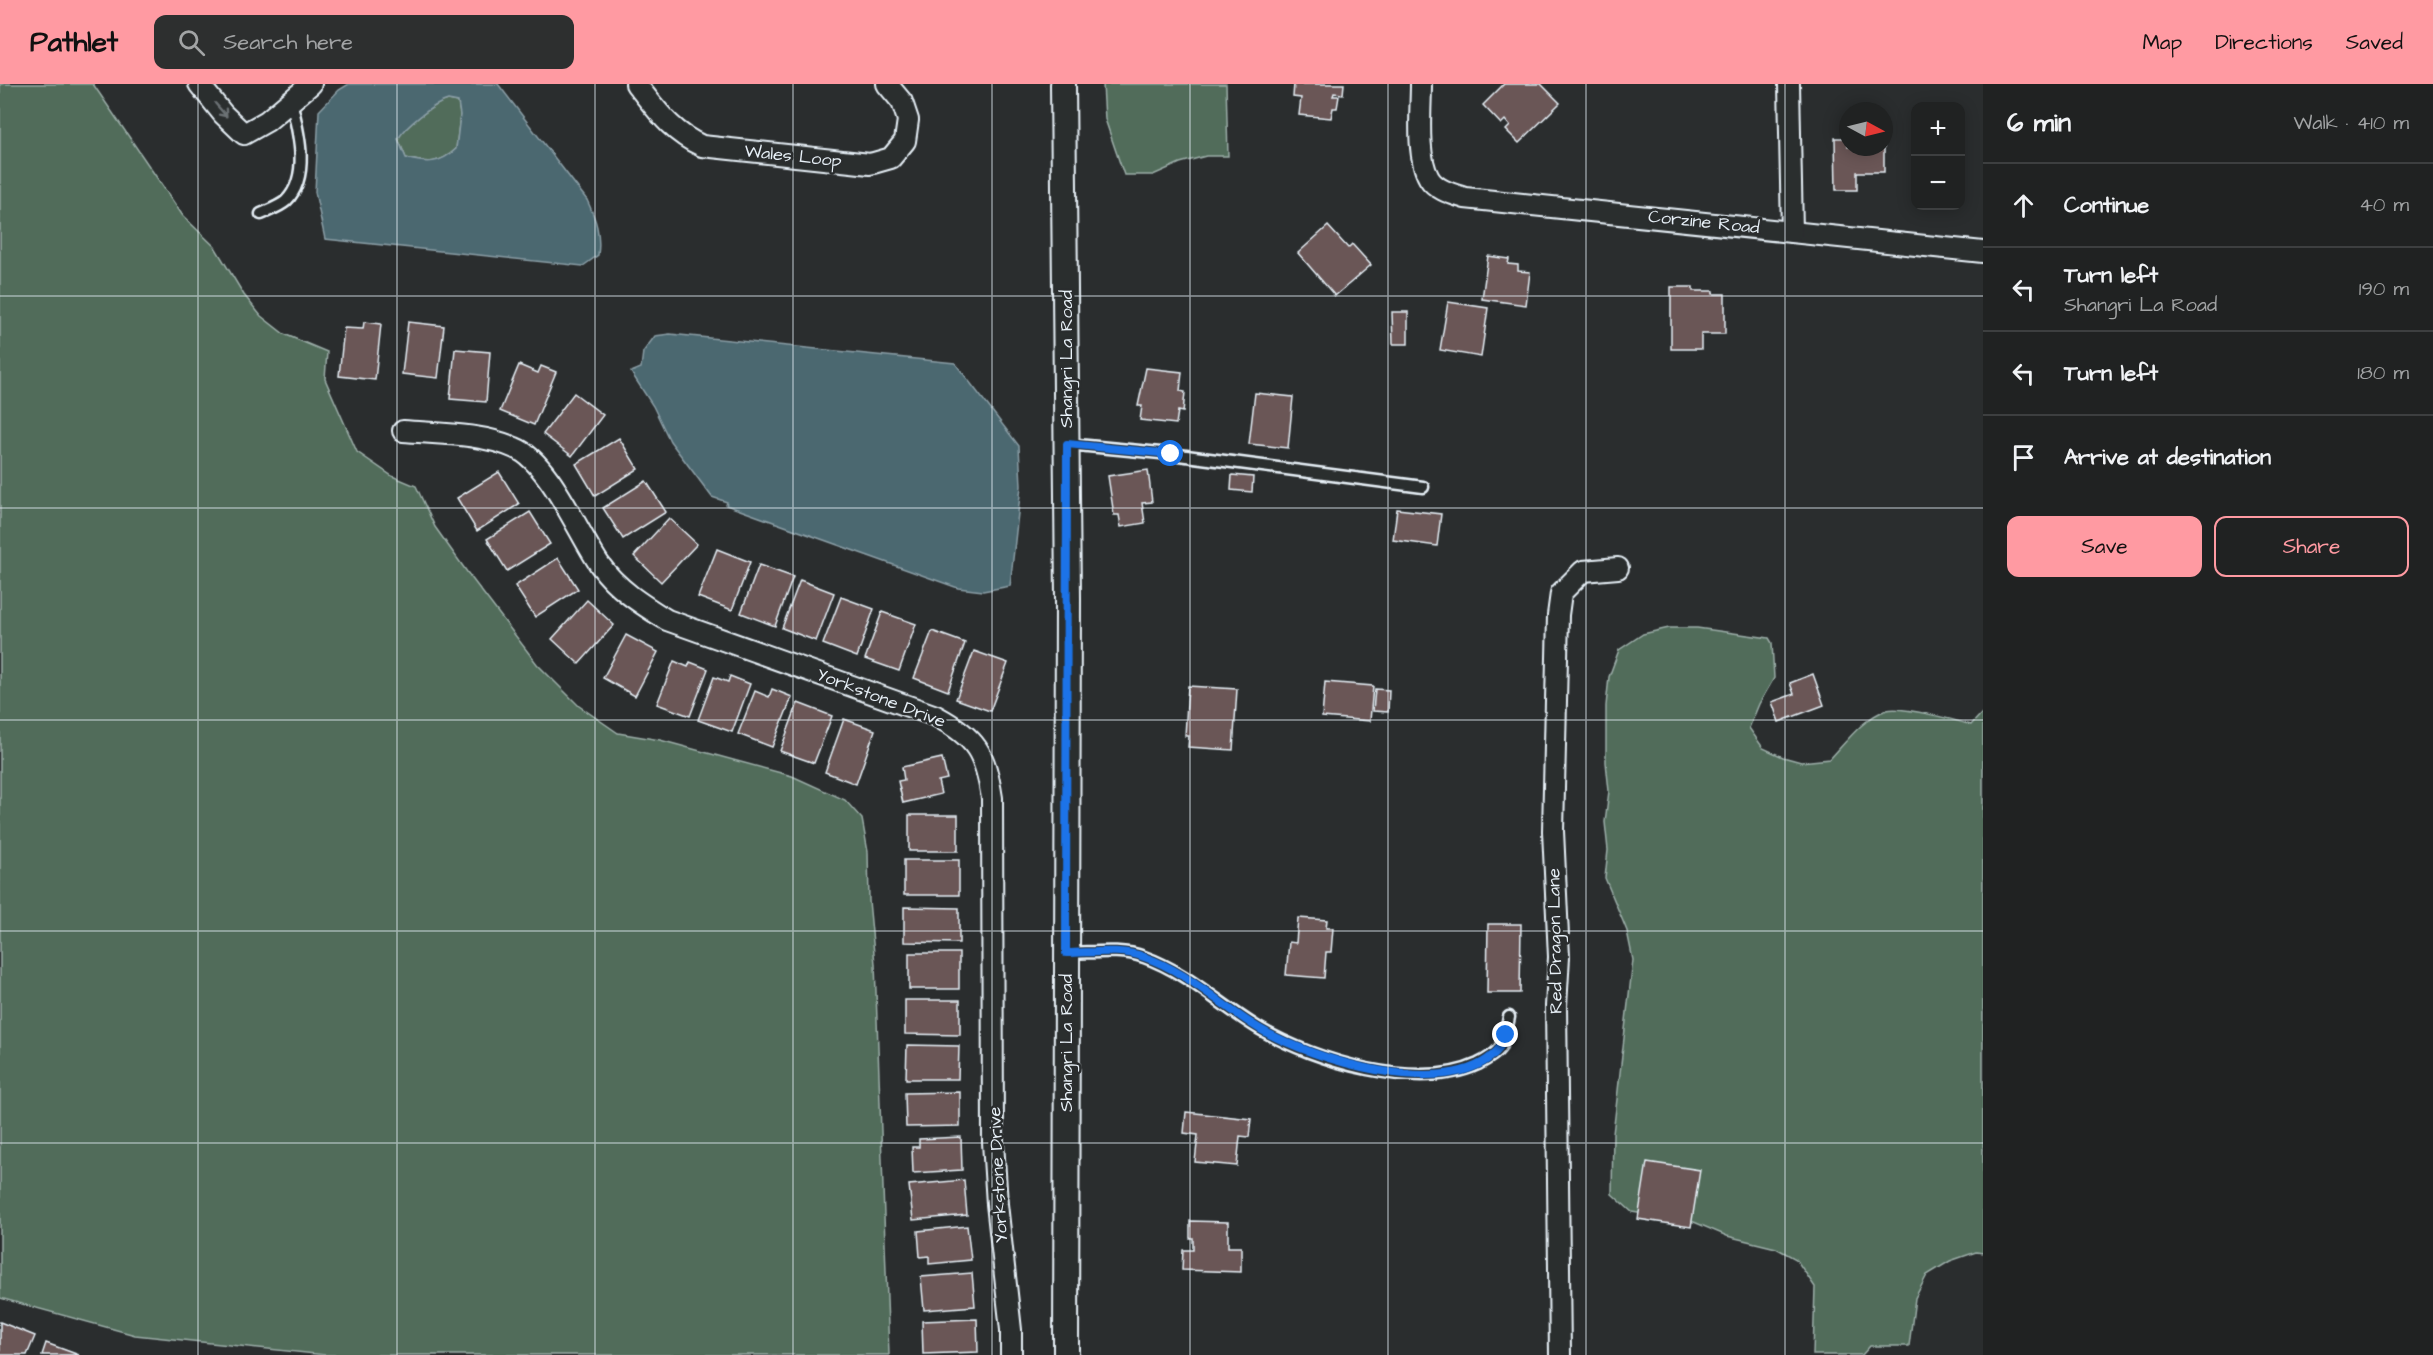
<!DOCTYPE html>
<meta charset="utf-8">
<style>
body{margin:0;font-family:"Architects Daughter",sans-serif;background:#2d2f2f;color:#f1f3f6}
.controls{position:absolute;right:18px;top:18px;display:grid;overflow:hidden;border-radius:12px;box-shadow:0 3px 15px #0003}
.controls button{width:54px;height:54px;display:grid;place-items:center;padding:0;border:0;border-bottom:2px solid #3d3f40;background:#202222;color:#f1f3f6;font:30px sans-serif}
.compass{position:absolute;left:1839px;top:18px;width:54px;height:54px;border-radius:50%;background:#202222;box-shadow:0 3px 15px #0003;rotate:97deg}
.stop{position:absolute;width:18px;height:18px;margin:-14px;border:4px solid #1a73e8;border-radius:50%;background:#fff}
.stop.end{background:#1a73e8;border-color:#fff;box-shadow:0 2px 6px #0008}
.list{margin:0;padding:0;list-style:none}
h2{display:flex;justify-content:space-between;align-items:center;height:78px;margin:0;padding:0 24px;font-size:26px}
h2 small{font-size:20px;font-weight:400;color:#a2a4a5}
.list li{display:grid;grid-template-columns:39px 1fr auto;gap:18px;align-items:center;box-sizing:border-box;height:84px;padding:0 24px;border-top:2px solid #3d3f40}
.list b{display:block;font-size:22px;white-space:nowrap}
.list p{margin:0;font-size:20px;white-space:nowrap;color:#a2a4a5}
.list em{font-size:20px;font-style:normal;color:#a2a4a5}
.actions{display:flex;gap:12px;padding:18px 24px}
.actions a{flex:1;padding:14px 0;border:2px solid #ff9aa2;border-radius:12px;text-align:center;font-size:21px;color:#ff9aa2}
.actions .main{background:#ff9aa2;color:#111}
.icon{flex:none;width:33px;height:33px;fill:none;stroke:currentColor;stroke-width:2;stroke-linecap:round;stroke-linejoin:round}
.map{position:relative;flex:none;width:1983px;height:1271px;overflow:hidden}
header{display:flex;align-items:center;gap:36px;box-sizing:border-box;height:84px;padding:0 30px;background:#ff9aa2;color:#111}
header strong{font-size:28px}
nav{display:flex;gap:33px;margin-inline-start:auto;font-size:21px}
.search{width:420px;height:54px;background:#2d2f2f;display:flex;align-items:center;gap:15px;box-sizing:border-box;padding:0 21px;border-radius:12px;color:#a2a4a5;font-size:22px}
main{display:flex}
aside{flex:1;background:#202222}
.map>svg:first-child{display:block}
.green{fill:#516c5a;stroke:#9caea9;stroke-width:1.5}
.water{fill:#4c6770;stroke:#8a9ea6;stroke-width:1.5;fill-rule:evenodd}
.building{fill:#6a5757;stroke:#e8f1f8;stroke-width:1.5}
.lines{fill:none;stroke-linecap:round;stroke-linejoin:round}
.service-casing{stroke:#e8f1f8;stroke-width:15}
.minor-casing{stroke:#e8f1f8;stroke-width:24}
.tertiary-casing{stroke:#e8f1f8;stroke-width:28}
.service{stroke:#2a2d2e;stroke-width:10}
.minor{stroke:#2a2d2e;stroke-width:20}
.tertiary{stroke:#2a2d2e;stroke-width:24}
.oneway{stroke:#6c7275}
.route{stroke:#1a73e8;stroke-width:8}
.grid{fill:none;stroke:#e8f1f8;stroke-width:1.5;stroke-opacity:0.55}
.labels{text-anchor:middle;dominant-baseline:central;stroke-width:5;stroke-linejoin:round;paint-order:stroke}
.street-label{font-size:18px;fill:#e8f1f8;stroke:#2a2d2e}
</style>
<header>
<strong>Pathlet</strong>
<div class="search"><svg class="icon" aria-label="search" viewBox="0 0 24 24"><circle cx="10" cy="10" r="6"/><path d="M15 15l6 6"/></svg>Search here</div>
<nav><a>Map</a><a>Directions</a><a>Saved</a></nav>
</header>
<main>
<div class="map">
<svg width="1983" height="1271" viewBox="0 0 1983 1271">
<rect width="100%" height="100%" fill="#2a2d2e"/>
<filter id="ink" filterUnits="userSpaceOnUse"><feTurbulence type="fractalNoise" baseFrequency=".0167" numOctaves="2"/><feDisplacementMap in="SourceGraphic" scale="12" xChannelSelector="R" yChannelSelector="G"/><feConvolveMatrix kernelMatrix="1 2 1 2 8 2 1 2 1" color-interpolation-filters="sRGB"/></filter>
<g filter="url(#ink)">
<g class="green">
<polygon points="0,0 93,0 183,132 215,163 244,211 261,232 284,250 327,268 325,295 357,368 392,392 416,402 435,443 467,488 537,580 579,622 618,649 660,656 792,692 845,716 862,735 868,768 869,817 875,880 889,1271 325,1271 135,1251 0,1214"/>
<polygon points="1103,0 1226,0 1228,72 1206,72 1180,79 1153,91 1124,91 1105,35"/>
<path d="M 448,16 L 458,18 L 460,31 L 456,65 C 440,80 427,80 406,74 L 398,54 C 406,42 433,20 448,16 Z"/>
<path d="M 1669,544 L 1697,544 L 1769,554 L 1772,559 L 1774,594 L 1759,620 L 1749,644 L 1763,664 L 1783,673 L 1801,678 L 1830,675 C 1846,658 1864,633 1887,626 C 1902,622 1955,636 1971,641 L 1983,628 L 1983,1169 L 1976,1168 L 1950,1177 L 1927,1191 L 1915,1214 L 1909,1262 L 1870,1262 L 1862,1271 L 1813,1271 L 1815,1203 L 1796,1175 L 1776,1164 L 1727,1152 L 1694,1138 L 1632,1128 L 1612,1110 L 1613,1050 L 1633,876 L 1627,847 L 1605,794 L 1608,766 L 1605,738 L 1609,707 L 1606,678 L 1606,622 L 1609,593 L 1619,566 L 1643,550 Z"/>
</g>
<g class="water">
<path d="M 349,0 L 498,0 L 587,116 C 596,135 601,151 598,171 L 583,182 L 325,155 L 315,108 L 319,27 L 339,6 ZM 448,16 L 458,18 L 460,31 L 456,65 C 440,80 427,80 406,74 L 398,55 C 406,42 433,20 448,16 Z"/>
<polygon points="670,250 955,279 1019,362 1021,402 1010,502 983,507 958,504 726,421 727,418 712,413 670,357 653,322 631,288 641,284 643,268 655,252"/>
</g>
<g class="building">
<polygon points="1294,0 1344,0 1343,10 1334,9 1333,12 1339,12 1337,24 1333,24 1331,34 1299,31 1301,14 1293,13"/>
<polygon points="1504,0 1541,0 1560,19 1519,59 1506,46 1510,42 1505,36 1501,40 1483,21"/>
<polygon points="1835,54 1848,54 1848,63 1884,63 1884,88 1857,88 1857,106 1836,106"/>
<polygon points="1328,142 1348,164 1352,160 1371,181 1335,212 1298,169"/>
<polygon points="1488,172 1509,175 1508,180 1518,181 1518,187 1530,188 1526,221 1482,215"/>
<polygon points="1671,203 1693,203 1693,207 1713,207 1713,210 1725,210 1725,250 1701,250 1701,265 1671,265"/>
<polygon points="1448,218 1488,224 1481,273 1440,266"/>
<polygon points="1392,228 1408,228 1408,260 1393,260"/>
<polygon points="364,238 381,240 375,296 339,292 344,244 363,245"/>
<polygon points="408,238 444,242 438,294 402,290"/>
<polygon points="455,265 490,268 486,318 450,315"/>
<polygon points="519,281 538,289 541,282 556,288 534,341 500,327"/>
<polygon points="1146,284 1182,288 1180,307 1185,308 1183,328 1178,327 1176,340 1140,336 1142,322 1138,322"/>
<polygon points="574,309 603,331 572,372 543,350"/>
<polygon points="1255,309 1293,313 1288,364 1249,360"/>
<polygon points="619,354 638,385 595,412 576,380"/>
<polygon points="1148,386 1152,418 1142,419 1145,439 1121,443 1119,431 1114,431 1108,392"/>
<polygon points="499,388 519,420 477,447 457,414"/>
<polygon points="1232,391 1253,393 1252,408 1231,406"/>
<polygon points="646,397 666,428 623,455 603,424"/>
<polygon points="1397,425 1441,430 1437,462 1393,456"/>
<polygon points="530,428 550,460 507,487 487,455"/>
<polygon points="669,434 697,460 661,498 634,472"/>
<polygon points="717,465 750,478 732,526 698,513"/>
<polygon points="558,474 578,505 535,533 515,502"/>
<polygon points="759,481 793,493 775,542 741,529"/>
<polygon points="800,496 834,509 816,557 782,544"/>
<polygon points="841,513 874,525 857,573 823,560"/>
<polygon points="587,516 614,541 579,580 552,555"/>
<polygon points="882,528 916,540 899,587 865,575"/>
<polygon points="932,547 965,559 948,607 914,594"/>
<polygon points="626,551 658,568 635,612 603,594"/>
<polygon points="974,567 1008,579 990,627 956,615"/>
<polygon points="674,577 688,583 690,578 708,585 690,632 657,620"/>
<polygon points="1813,590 1824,621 1779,638 1772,618 1794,610 1790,599"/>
<polygon points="730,592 750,600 732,648 698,636 714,593 728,598"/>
<polygon points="1325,598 1373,602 1370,637 1322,633"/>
<polygon points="1188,602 1237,605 1233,666 1188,663 1189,652 1185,652"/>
<polygon points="772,605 792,613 772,663 738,650 755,607 769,613"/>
<polygon points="1375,605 1389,606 1388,628 1373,627"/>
<polygon points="798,619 832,632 814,679 780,667"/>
<polygon points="844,635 875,646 856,700 825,688"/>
<polygon points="942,674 947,695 938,697 941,710 903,719 898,697 904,696 902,683"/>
<rect x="909" y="731" width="49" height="36"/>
<rect x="904" y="776" width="55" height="35"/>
<polygon points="904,823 959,824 959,859 904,858"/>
<polygon points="1298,834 1327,836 1326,844 1333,844 1331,868 1326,868 1324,894 1286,891 1289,858 1296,859"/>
<polygon points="1488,840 1521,840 1520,909 1487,909"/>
<rect x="909" y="869" width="50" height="36"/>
<polygon points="905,916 960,916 960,951 905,950"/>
<polygon points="907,961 959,962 958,995 906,995"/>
<polygon points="960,1008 960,1042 906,1043 905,1009"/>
<polygon points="1186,1028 1251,1035 1249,1053 1240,1052 1237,1082 1195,1078 1198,1051 1184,1049"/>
<polygon points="961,1053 962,1086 913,1089 912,1063 919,1063 919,1055"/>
<polygon points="1647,1078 1700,1086 1691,1143 1638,1135"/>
<polygon points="964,1096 967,1131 913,1136 909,1101"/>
<polygon points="1190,1137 1228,1138 1228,1163 1241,1163 1241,1188 1182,1186 1183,1166 1193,1166 1193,1154 1190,1154"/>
<polygon points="967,1142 971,1176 929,1180 929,1172 920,1173 918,1147"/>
<polygon points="972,1189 975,1222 924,1226 921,1193"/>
<polygon points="977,1235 978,1268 923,1270 922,1237"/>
<polygon points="0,1238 35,1252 27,1271 0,1271"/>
<polygon points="46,1259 79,1271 42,1271"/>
</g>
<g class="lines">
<g class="service-casing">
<g id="service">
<path d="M 261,130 C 269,126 279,123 286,117 C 311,92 298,46 291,17"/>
<polyline points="1067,360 1171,370 1423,403"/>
<path d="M 1067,869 C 1091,869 1121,864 1144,873 C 1187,888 1221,922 1260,945 C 1315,977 1418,1008 1478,980 C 1486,976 1495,971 1500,964 C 1505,954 1507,944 1509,933"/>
</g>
</g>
<g class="minor-casing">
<g id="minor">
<polyline points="199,0 223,30 244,50 267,37 311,0"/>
<path d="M 636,0 C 657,26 671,48 702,62 L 870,80 L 891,74 L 905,57 L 908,36 L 902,18 L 887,0"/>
<path d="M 1421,0 C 1421,25 1416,72 1429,94 C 1436,106 1453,110 1465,114 L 1983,168"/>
<polyline points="1789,0 1792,148"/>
<path d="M 403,347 C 440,350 480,349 515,364 C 549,377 579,451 600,481 C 617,505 643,521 667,536 L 936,632 C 977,654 985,669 992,714 L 993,1058 L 997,1120 L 1011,1246 L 1011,1271"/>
<polyline points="1560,1271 1556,922 1559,873 1553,747 1558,531 1561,509 1583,487 1618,484"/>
</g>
</g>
<g class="tertiary-casing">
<polyline id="tertiary" points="1063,0 1068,514 1066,1271"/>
</g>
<use href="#service" class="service"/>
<use href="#minor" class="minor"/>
<use href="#tertiary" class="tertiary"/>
</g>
<defs><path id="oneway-shaft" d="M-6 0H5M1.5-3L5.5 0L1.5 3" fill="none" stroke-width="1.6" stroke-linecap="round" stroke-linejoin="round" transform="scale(1.5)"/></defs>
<use class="oneway" href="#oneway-shaft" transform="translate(221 26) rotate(49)"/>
</g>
<g class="lines" filter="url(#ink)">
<path class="route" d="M 1171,370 L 1067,360 L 1066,869 C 1091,869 1120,864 1144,873 C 1187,887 1221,922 1260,945 C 1312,975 1449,1019 1497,967 C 1501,962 1503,956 1506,951"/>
</g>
<path class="grid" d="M 198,0 L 198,1271M 397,0 L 397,1271M 595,0 L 595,1271M 793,0 L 793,1271M 992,0 L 992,1271M 1190,0 L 1190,1271M 1388,0 L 1388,1271M 1586,0 L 1586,1271M 1785,0 L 1785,1271M 0,212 L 1983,212M 0,424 L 1983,424M 0,636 L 1983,636M 0,847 L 1983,847M 0,1059 L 1983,1059"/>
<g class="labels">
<g class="street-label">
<text transform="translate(793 72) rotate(6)">Wales Loop</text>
<text transform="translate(1704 138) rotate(6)">Corzine Road</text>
<text transform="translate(1066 275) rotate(-90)">Shangri La Road</text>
<text transform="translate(881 614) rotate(21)">Yorkstone Drive</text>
<text transform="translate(1555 857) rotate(-91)">Red Dragon Lane</text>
<text transform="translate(1066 959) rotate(-90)">Shangri La Road</text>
<text transform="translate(998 1091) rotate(-93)">Yorkstone Drive</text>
</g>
</g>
</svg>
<div class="controls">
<button>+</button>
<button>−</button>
</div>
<svg class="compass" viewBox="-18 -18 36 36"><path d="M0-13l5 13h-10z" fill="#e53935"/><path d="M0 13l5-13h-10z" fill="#a2a4a5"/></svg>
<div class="stop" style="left:1171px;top:370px"></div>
<div class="stop end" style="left:1506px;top:951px"></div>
</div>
<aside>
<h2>6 min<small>Walk · 410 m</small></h2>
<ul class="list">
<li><svg class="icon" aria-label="ahead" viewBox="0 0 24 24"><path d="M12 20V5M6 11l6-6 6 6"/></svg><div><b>Continue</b></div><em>40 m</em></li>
<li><svg class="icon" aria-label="left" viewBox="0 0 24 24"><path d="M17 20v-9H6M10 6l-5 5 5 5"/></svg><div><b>Turn left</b><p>Shangri La Road</p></div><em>190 m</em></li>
<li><svg class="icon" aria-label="left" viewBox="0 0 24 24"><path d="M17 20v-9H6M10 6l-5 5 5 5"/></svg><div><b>Turn left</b></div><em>180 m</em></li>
<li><svg class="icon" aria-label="arrive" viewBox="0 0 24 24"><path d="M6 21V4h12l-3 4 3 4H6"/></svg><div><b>Arrive at destination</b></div></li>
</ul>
<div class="actions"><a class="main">Save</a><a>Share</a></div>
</aside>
</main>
